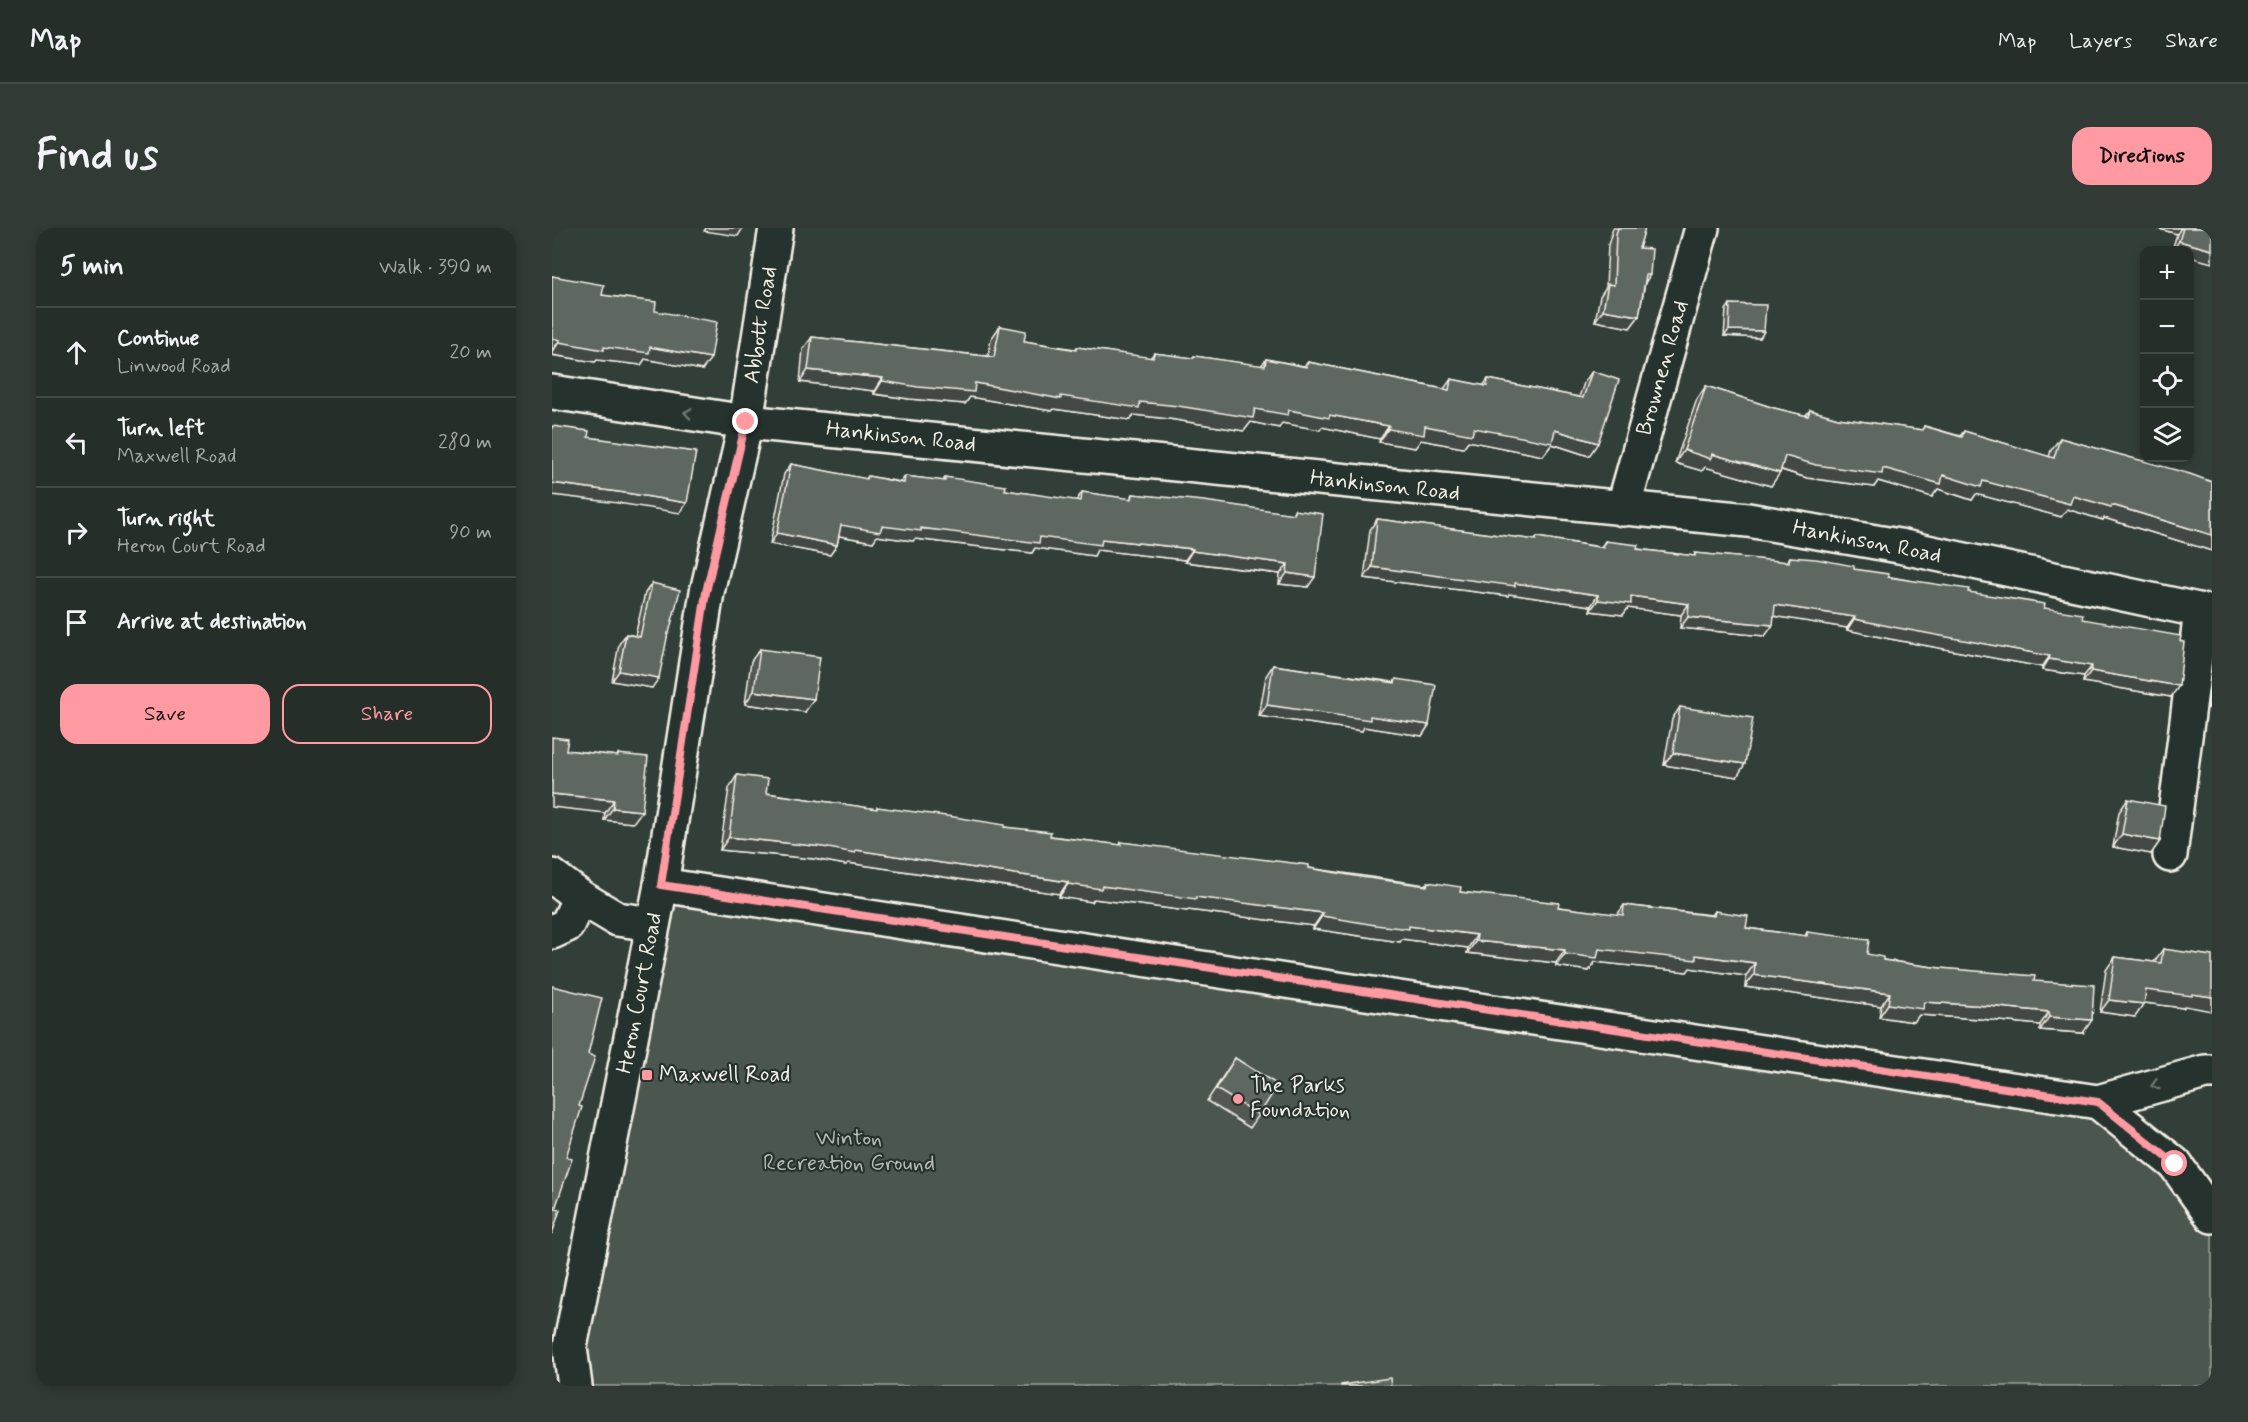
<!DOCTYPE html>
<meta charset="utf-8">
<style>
body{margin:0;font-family:Mynerve,sans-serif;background:#323a36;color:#f1f3f6}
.controls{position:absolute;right:18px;top:18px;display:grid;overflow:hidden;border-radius:12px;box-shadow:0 3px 9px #0003}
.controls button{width:54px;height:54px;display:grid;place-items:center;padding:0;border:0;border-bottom:2px solid #424a47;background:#262e2a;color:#f1f3f6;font:30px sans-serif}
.stop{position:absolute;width:18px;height:18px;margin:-14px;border:4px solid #ff9aa2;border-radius:50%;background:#fff}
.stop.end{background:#ff9aa2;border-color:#fff;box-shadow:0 2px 6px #0008}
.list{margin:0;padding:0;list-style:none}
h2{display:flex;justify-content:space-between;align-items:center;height:78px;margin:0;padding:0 24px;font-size:26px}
h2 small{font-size:20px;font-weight:400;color:#a4a8a8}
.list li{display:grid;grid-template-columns:39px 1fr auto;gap:18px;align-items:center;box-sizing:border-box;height:90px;padding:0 24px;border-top:2px solid #424a47}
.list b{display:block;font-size:22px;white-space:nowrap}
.list p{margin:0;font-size:20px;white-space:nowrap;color:#a4a8a8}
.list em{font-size:20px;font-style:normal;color:#a4a8a8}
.actions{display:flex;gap:12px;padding:18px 24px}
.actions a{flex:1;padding:14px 0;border:2px solid #ff9aa2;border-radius:18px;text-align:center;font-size:21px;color:#ff9aa2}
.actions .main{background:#ff9aa2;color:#111}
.icon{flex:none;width:33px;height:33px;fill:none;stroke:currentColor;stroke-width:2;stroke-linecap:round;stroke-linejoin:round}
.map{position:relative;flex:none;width:1660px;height:1158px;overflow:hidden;border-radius:18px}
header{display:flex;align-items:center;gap:36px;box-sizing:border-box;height:84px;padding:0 30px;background:#262e2a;border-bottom:2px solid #424a47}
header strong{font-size:28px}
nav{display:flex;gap:33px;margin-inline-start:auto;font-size:21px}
.intro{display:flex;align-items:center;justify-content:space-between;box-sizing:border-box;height:144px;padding:0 36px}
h1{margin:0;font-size:42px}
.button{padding:15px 27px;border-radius:18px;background:#ff9aa2;color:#111;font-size:21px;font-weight:700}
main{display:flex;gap:36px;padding:0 36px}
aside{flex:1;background:#262e2a;border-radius:18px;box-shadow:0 3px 9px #0003}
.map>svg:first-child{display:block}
.green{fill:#4c564f;stroke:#a0a49c;stroke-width:1.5}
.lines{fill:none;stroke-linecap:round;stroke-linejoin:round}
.minor-casing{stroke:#f4f1e8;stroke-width:38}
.minor{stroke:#26332d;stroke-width:33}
.wall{fill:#525953;stroke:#f4f1e8;stroke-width:1.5}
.shaded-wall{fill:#424944;stroke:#f4f1e8;stroke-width:1.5}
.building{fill:#5f6861;stroke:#f4f1e8;stroke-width:1.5}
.oneway{stroke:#6e766e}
.route{stroke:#ff9aa2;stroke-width:8}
.poi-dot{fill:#ff9aa2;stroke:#26332d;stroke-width:2}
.labels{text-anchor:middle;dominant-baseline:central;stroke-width:4.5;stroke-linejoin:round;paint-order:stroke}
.street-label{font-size:22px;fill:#f4f1e8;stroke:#26332d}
.poi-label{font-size:22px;fill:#f4f1e8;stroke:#26332d;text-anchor:start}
.park-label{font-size:22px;fill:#b9bbb2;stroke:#26332d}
</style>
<header>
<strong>Map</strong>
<nav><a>Map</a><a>Layers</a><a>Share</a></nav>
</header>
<div class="intro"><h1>Find us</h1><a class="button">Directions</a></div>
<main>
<aside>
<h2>5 min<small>Walk · 390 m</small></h2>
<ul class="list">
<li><svg class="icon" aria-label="ahead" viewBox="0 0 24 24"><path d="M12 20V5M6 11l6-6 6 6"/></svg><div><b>Continue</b><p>Linwood Road</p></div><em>20 m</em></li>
<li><svg class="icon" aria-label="left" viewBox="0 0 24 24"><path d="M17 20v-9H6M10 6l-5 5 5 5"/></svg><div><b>Turn left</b><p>Maxwell Road</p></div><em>280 m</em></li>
<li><svg class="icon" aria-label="right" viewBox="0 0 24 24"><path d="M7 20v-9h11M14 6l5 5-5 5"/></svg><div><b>Turn right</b><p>Heron Court Road</p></div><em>90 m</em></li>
<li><svg class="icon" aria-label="arrive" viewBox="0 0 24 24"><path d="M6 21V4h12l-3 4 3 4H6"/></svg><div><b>Arrive at destination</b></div></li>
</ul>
<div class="actions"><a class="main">Save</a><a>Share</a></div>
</aside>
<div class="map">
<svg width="1660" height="1158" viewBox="0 0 1660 1158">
<rect width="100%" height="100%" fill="#323e38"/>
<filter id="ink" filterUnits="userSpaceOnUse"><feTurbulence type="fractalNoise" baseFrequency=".0167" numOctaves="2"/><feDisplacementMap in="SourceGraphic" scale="12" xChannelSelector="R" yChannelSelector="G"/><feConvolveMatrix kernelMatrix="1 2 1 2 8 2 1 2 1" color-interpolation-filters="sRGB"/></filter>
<g filter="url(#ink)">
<polygon class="green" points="109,657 1546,874 1660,988 1660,1158 23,1158"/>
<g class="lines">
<g class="minor-casing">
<g id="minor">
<polyline points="0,164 194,194 1196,292 1347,318 1660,385"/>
<polyline points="1071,281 1150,0"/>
<polyline points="1618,627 1649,383"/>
<polyline points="0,648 28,669 65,691 101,696"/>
<polyline points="109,657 773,759 1546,874 1653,844 1660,844"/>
<polyline points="0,704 15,697 28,669"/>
<polyline points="1546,874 1623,936 1660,988"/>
<polyline points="23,1158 18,1119 109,657 155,364 194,194 224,0"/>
</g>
</g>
<use href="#minor" class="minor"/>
</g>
<g class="wall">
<polygon points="1061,0 1093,0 1087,20 1098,47 1093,55 1087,88 1078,100 1043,93 1048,68 1054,59 1056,17"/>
<polygon points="1604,0 1660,0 1638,22 1620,22 1625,6"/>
<polygon points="0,48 50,67 103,83 150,142 93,131 89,137 45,132 43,134 0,127"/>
<polygon points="1178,76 1212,103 1208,110 1172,108 1174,82"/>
<polygon points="448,98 472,113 523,121 525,119 598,130 602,125 640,130 642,128 709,138 714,131 752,138 756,134 892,161 899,151 931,158 936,151 1027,169 1032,155 1040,143 1037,228 1000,216 991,228 916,213 911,220 869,212 863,220 827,214 828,211 770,199 768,202 730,195 727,200 699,194 692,203 617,191 582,187 578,192 502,181 500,183 418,169 413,176 357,171 322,166 322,163 248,154 251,121 260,109 436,128 439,111"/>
<polygon points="1154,158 1222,180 1253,188 1258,182 1286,190 1370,202 1372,198 1408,208 1412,203 1497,229 1499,222 1508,210 1660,254 1660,323 1552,290 1551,292 1515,281 1509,289 1424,266 1420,272 1386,261 1380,269 1326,253 1322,259 1255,250 1229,242 1219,258 1153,239 1150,243 1123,235 1145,171"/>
<polygon points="239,236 314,251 316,248 349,254 353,248 391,253 393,249 453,262 524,273 530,264 578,271 581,266 740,286 742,282 756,359 727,356 728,346 633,334 633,332 545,322 542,328 483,320 480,325 363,311 361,313 325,308 321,314 287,308 285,317 278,327 218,316 232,246"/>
<polygon points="825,291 983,312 985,309 1049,319 1053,313 1085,321 1142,328 1143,325 1234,334 1238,329 1416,364 1492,380 1530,391 1619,469 1531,454 1532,448 1490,442 1490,439 1338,411 1295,402 1295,400 1222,388 1213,408 1128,400 1129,387 1076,380 1071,387 1038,383 1039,378 957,366 956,368 812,350 818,302"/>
<polygon points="100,355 115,408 100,460 60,453 67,416 74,406 83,408 93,365"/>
<polygon points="208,421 253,484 193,476 199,433"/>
<polygon points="721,437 842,454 844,451 877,497 870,508 812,499 810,503 707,488 714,448"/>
<polygon points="1660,445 1660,481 1656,480"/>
<polygon points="1128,479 1185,549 1112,537 1120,491"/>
<polygon points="14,522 65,528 66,526 81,595 52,592 53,585"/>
<polygon points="185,547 214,565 324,581 325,579 452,599 498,608 568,617 569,614 757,640 874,657 876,654 908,664 1006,679 1065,687 1072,677 1160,687 1163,683 1194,700 1253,708 1255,704 1331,732 1482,753 1531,805 1488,802 1488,797 1428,791 1367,787 1362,794 1327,789 1329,778 1193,759 1194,748 1138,740 1135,744 1043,734 1037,743 1004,738 1004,735 915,725 916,720 850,711 848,714 814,709 761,701 762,698 636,682 635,683 542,671 540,674 507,669 508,666 296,635 294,637 262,631 168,622 177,560"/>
<polygon points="1576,571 1608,613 1599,626 1561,619 1567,584"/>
<polygon points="1611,721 1633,778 1631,780 1592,775 1583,789 1548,784 1554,742 1563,729 1602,734"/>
<polygon points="683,830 707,887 698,900 655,873"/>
</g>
<g class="shaded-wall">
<polygon points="154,0 191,0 186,8 152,3"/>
<polygon points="1604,0 1629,0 1625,6"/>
<polygon points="1627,13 1660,22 1660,35 1638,29 1638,22 1621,22"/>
<polygon points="1051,82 1087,88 1078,100 1043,93"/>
<polygon points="1177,102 1212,103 1208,110 1172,108"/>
<polygon points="0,110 8,112 0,123"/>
<polygon points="7,114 52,119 98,119 159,130 150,142 93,131 89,137 45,132 43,134 0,127 0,125"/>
<polygon points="256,142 331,150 322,163 248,154"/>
<polygon points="330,153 423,155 509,168 588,174 737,182 778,187 837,198 828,211 770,199 768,202 730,195 727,200 699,194 692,203 617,191 582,187 578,192 502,181 500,183 418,169 413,176 357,171 322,166"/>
<polygon points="873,198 1003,202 1046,215 1037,228 1000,216 991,228 916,213 911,220 869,212 863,220 827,214 836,201"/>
<polygon points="1132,222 1160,226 1228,245 1219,258 1153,239 1150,243 1123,235"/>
<polygon points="1233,228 1431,253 1521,268 1560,277 1660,307 1660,323 1552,290 1551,292 1515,281 1509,289 1424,266 1420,272 1386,261 1380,269 1326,253 1322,259 1255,250 1224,240"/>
<polygon points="0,255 74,265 135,275 128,285 66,275 0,267"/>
<polygon points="289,297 330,298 488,309 550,311 641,321 633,332 545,322 542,328 483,320 480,325 363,311 361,313 325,308 321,314 282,307"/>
<polygon points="225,305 285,317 278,327 218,316"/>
<polygon points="640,323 736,336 728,346 633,334"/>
<polygon points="820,339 963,355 1046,367 1039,378 957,366 956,368 812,350"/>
<polygon points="735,345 763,349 756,359 727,356"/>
<polygon points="1079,368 1137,376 1129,387 1076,380 1071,387 1038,383 1046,372"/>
<polygon points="1223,377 1303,389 1295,400 1215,387"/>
<polygon points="1136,389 1221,397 1213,408 1128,400"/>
<polygon points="1302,391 1498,428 1490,439 1338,411 1295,402"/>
<polygon points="1497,431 1540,438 1532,448 1490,442"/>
<polygon points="67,443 107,450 100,460 60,453"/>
<polygon points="1539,443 1627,458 1619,469 1531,454"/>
<polygon points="202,463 262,471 253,484 193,476"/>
<polygon points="1660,474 1660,481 1656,480"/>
<polygon points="715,477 818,488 877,497 870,508 812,499 810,503 707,488"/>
<polygon points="1121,525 1193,536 1185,549 1112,537"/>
<polygon points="0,566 62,572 53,585 0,579"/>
<polygon points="61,580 90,583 81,595 52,592"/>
<polygon points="1570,606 1608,613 1599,626 1561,619"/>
<polygon points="177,609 304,622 516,654 508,666 296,635 294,637 262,631 168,622"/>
<polygon points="516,656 550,658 695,675 771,685 762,698 636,682 635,683 542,671 540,674 507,669"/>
<polygon points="770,688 857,698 925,707 916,720 850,711 848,714 761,701"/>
<polygon points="924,713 1013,722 1004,735 915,725"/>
<polygon points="1047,721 1144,727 1203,735 1194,748 1138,740 1135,744 1043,734 1037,743 1004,738 1013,726"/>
<polygon points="1202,747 1338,765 1329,778 1193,759"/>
<polygon points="1594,762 1640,766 1660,769 1660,783 1633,778 1631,780 1585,774"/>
<polygon points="1557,772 1592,776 1583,789 1548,784"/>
<polygon points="1372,774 1437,778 1497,784 1488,797 1428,791 1367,787 1362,794 1327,789 1336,776"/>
<polygon points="1497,789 1540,792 1531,805 1488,802"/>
</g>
<g class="building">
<polygon points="1066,0 1093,0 1087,20 1100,21 1098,47 1094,47 1087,88 1051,82 1056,56 1062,57 1064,6"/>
<polygon points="1631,0 1660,0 1660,22 1627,13"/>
<polygon points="0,48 52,57 50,67 104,74 103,83 165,94 159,130 98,119 97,125 52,119 52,122 7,114 8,112 0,110"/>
<polygon points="1178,76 1214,77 1212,103 1177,102"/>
<polygon points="448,98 474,103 472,113 524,122 525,119 601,130 602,125 641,130 642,128 713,138 714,131 755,139 756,134 897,162 899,151 935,158 936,151 1031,170 1040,143 1067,152 1046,215 1003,202 1000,215 922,200 920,207 873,198 872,207 836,201 837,198 778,187 777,190 737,182 736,187 703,181 701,190 626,178 588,174 587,180 509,168 509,171 423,155 422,164 366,159 330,153 331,150 256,142 260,109 442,129"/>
<polygon points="1154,158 1222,180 1256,188 1258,182 1286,190 1371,202 1372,198 1410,209 1412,203 1502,230 1508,210 1638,246 1660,254 1660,307 1560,277 1559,279 1521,268 1518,276 1431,253 1429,259 1391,247 1389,256 1331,240 1330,246 1264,237 1233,228 1228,245 1160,226 1159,231 1132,222"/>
<polygon points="0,198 37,203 36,209 144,224 135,275 74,265 0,255"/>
<polygon points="239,236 315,251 316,248 352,255 353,248 393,253 393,249 454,258 453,262 529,273 530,264 580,271 581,266 652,273 742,286 742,282 771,286 763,349 735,345 736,336 640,323 641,321 550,311 549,317 488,309 487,315 369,300 369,303 330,298 328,304 289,297 285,317 225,305"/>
<polygon points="825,291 984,312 985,309 1052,320 1053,313 1086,317 1085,321 1143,328 1143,325 1237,334 1238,329 1264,331 1302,338 1302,341 1336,346 1336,349 1417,361 1416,364 1493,376 1492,380 1531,386 1530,391 1629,408 1628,413 1632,414 1627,458 1539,443 1540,438 1497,431 1498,428 1346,400 1302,391 1303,389 1223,377 1221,397 1136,389 1137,376 1079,368 1079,376 1046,372 1046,367 963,355 963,358 820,339"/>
<polygon points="100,355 128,362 117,405 116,405 107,450 67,443 74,406 88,409"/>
<polygon points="208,421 268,429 262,471 202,463"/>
<polygon points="721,437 843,455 844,451 884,457 877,497 818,488 818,492 715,477"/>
<polygon points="1128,479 1201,490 1193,536 1121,525"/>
<polygon points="0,509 16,511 14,522 66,528 66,526 96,529 90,583 61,580 62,572 0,566"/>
<polygon points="185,547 216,551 214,565 325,581 325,579 402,589 453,597 452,599 499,604 498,608 569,617 569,614 724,633 757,637 757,640 809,649 875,658 876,654 909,659 908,664 1007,675 1006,679 1071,687 1072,677 1162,688 1163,683 1196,688 1194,700 1255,708 1255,704 1317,712 1315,726 1331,729 1331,732 1388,740 1483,748 1482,753 1542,757 1540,792 1497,789 1497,784 1437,778 1372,774 1371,781 1336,776 1338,765 1202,747 1203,735 1144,727 1144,732 1047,721 1045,730 1013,726 1013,722 924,713 925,707 857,698 857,701 823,697 770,688 771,685 644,669 644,671 550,658 549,661 516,656 516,654 304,622 303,625 271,619 177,609"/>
<polygon points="1576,571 1613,578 1608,613 1570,606"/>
<polygon points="1611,721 1660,728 1660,769 1640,766 1640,768 1594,762 1592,776 1557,772 1563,729 1609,735"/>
<polygon points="0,758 50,770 36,826 43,829 27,878 30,879 14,929 20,931 3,981 8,982 0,1006"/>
<polygon points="683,830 726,857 707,887 664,861"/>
<polygon points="838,1150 839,1158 789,1158 789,1157"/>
</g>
<defs><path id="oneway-chevron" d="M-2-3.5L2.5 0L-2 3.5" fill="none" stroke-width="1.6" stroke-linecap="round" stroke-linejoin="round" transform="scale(1.5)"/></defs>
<g class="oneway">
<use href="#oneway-chevron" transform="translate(136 185) rotate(-171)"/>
<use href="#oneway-chevron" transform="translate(1603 857) rotate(164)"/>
</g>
</g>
<g class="lines" filter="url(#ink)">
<polyline class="route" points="194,194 154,364 109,657 1546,874 1623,936"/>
</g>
<g class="poi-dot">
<rect x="89" y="841" width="12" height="12" rx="3"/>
<circle cx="686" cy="871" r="6"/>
</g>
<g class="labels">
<g class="street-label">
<text transform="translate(209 97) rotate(-81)">Abbott Road</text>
<text transform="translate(1111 140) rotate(-74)">Brownen Road</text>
<text transform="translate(349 209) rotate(6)">Hankinson Road</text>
<text transform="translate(833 258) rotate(6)">Hankinson Road</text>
<text transform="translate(1315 314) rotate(11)">Hankinson Road</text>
<text transform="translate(88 765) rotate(-79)">Heron Court Road</text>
</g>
<g class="poi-label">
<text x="107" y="847">Maxwell Road</text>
<text x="698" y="858">The Parks<tspan x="698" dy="25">Foundation</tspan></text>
</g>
<g class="park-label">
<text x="297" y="911">Winton<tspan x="297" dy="25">Recreation Ground</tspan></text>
</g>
</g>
</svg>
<div class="controls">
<button>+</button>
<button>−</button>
<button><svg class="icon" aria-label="locate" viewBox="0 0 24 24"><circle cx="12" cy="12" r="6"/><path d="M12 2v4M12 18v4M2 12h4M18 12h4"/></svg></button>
<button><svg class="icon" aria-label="layers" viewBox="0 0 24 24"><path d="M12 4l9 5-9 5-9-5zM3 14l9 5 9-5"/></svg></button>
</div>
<div class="stop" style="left:1623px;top:936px"></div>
<div class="stop end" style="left:194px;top:194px"></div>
</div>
</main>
